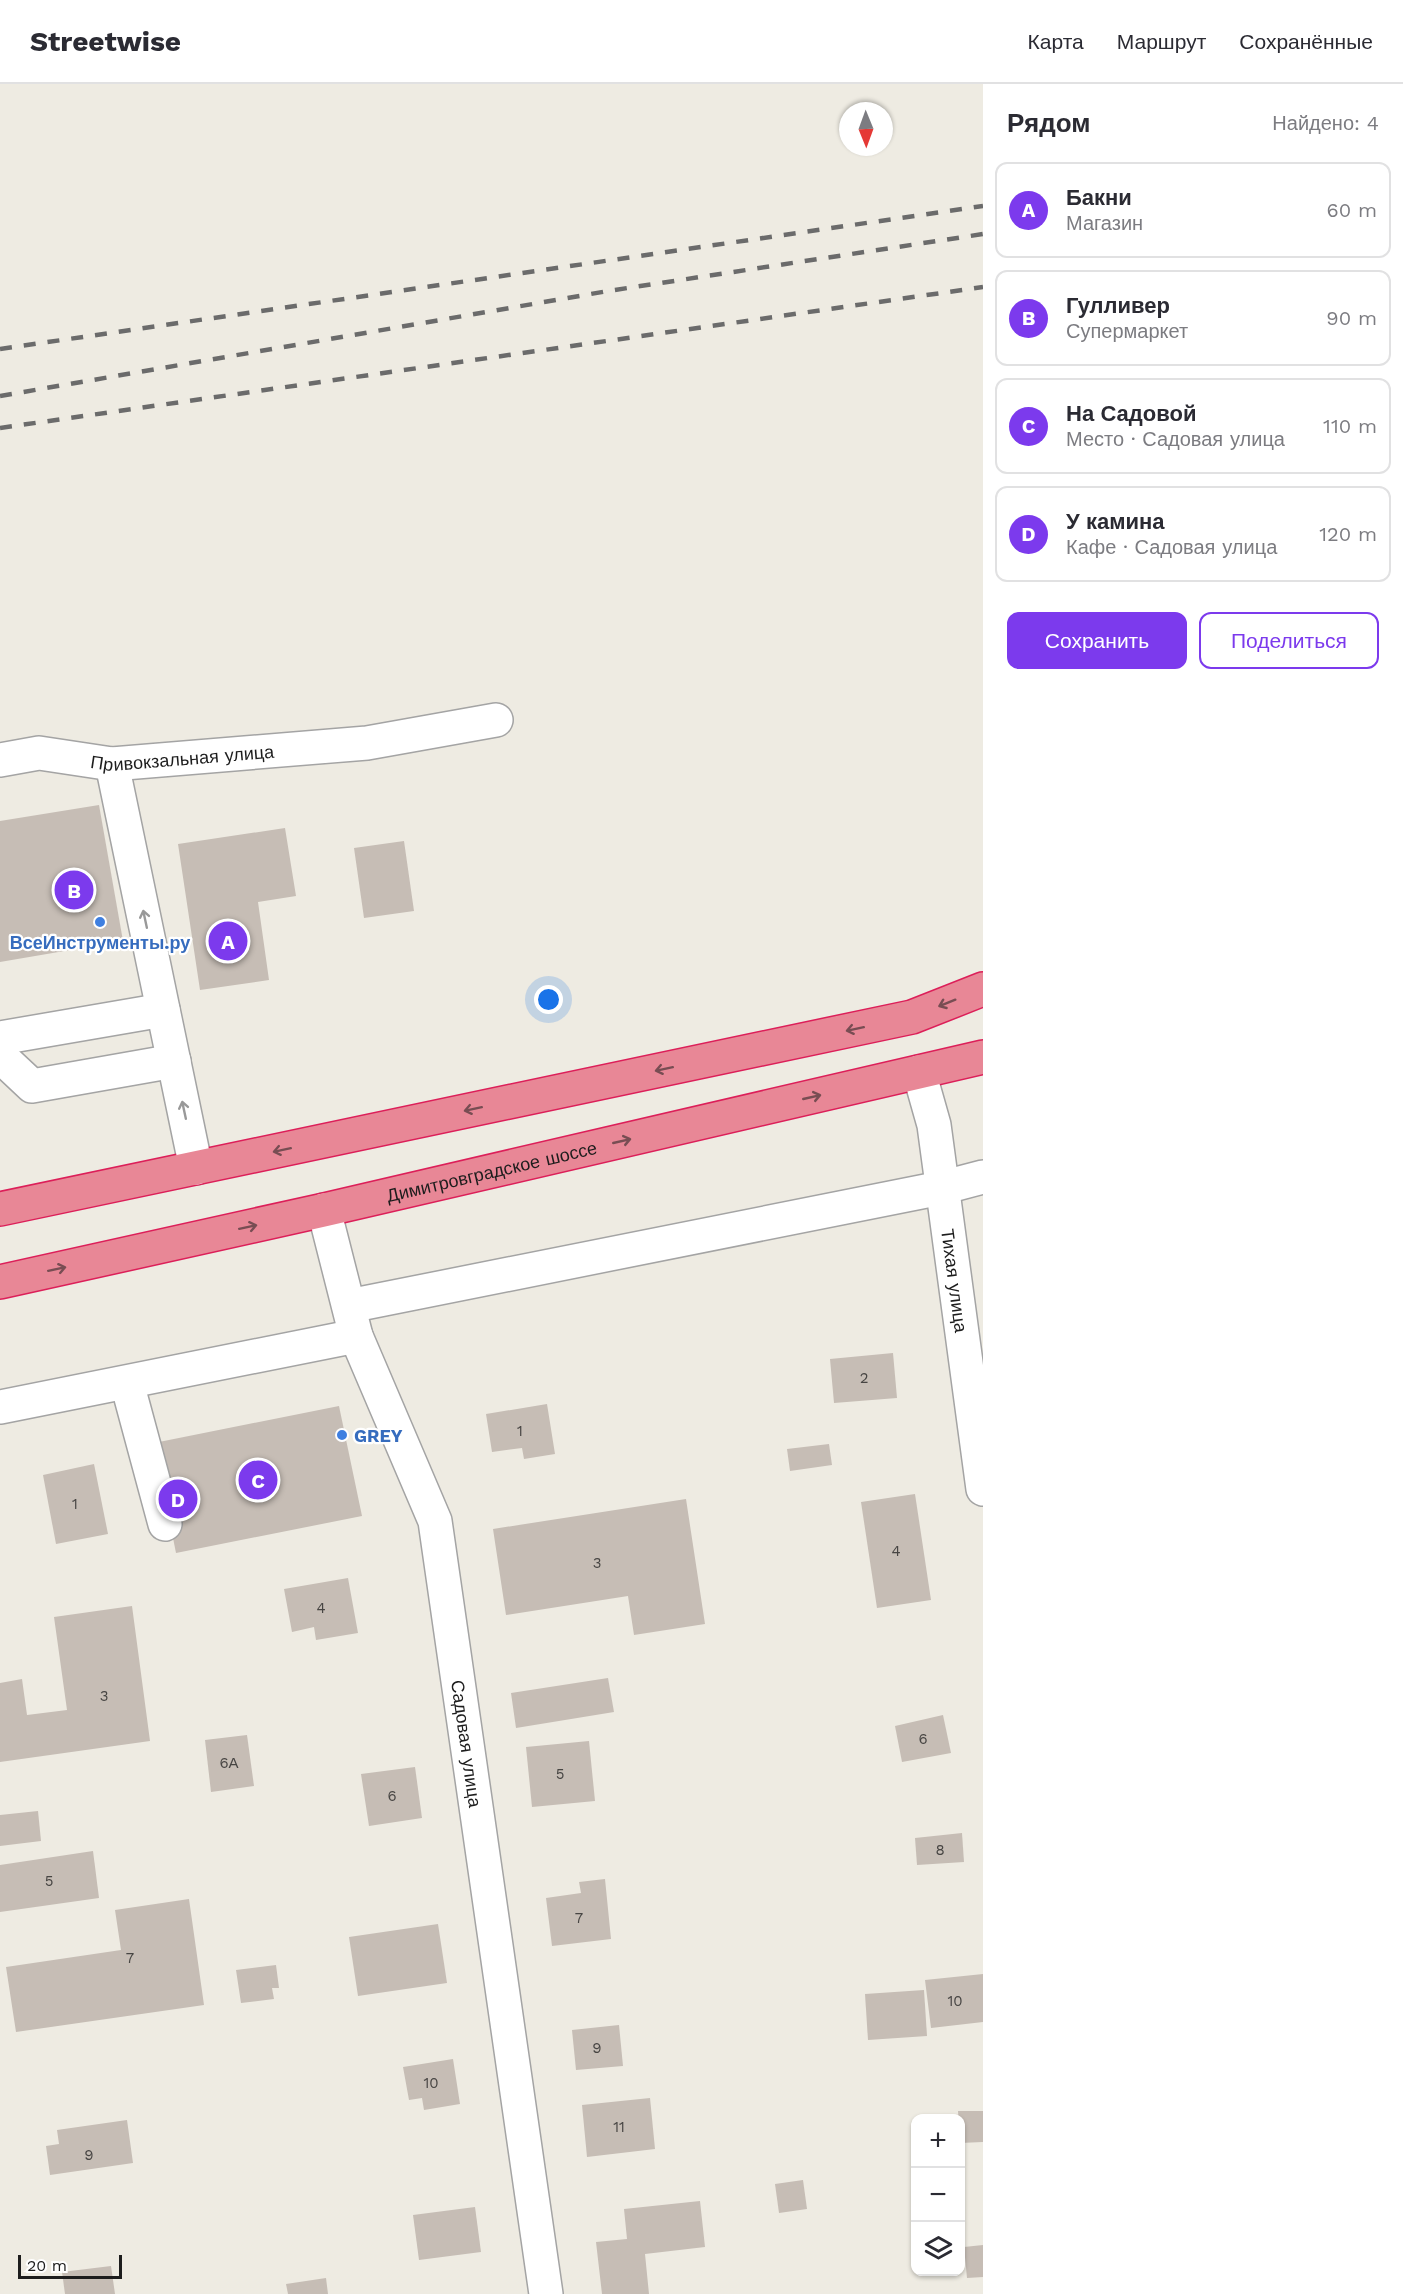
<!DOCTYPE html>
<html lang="ru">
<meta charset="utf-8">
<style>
body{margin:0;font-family:"Work Sans",sans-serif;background:#f2f2f3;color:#2b2b33}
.controls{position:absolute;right:18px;bottom:18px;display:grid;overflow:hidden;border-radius:12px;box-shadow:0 2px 4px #0004}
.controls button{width:54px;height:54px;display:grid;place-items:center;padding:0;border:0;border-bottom:2px solid #e1e1e2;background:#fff;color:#2b2b33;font:30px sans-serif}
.compass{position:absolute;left:839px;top:18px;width:54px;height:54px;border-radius:50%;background:#fff;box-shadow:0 2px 4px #0004;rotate:179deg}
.scale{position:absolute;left:18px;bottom:15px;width:104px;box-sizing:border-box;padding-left:6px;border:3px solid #1d1d1d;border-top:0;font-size:16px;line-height:21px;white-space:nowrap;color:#1d1d1d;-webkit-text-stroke:4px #fff;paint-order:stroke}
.you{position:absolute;left:549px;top:916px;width:21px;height:21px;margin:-15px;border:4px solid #fff;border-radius:50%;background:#1a73e8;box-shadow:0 0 0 9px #1a73e833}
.badge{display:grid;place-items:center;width:39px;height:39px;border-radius:50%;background:#7c3aed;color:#fff;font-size:20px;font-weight:700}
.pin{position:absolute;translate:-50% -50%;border:3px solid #fff;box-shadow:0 2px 6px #0006}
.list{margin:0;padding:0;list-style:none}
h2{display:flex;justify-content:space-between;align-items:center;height:78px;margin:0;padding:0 24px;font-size:26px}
h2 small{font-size:20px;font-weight:400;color:#7c7c81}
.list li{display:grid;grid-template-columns:39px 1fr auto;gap:18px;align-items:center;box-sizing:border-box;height:96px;margin:0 12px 12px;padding:0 12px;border:2px solid #e1e1e2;border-radius:12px}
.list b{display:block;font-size:22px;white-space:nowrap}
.list p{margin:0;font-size:20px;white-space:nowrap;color:#7c7c81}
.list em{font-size:20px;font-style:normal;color:#7c7c81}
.actions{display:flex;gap:12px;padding:18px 24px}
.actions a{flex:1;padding:14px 0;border:2px solid #7c3aed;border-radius:12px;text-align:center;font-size:21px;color:#7c3aed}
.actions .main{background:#7c3aed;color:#fff}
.icon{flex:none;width:33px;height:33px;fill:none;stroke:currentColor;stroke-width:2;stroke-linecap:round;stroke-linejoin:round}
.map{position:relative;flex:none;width:983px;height:2210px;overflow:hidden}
header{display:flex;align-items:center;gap:36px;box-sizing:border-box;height:84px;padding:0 30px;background:#fff;border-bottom:2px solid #e1e1e2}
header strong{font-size:28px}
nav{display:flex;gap:33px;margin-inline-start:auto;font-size:21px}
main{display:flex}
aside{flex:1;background:#fff}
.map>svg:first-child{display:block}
.building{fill:#c6bdb5}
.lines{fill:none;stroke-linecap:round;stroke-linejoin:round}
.minor-casing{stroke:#a4a4a4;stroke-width:36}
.highway-casing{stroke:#dc1f59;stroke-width:36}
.minor{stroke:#fff;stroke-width:33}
.highway{stroke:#e88796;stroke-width:33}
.rail{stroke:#6b6b6b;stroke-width:4.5;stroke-dasharray:12 12;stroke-linecap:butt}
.oneway{stroke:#999}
.oneway2{stroke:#784d53}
.shop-dot{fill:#3f7fe0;stroke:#fff;stroke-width:2}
.labels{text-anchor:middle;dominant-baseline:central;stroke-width:4.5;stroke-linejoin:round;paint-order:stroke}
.number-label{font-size:15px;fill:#474543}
.street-label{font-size:18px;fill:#1d1d1d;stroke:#fff}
.shop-label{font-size:18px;font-weight:bold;fill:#366cbe;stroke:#fff}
</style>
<header>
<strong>Streetwise</strong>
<nav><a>Карта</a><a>Маршрут</a><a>Сохранённые</a></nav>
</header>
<main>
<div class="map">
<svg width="983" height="2210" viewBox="0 0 983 2210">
<rect width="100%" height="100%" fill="#eeebe2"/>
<g class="building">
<polygon points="99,721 123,857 0,878 0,737"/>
<polygon points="285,744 296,812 258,818 269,896 200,906 178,760"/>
<polygon points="404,757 414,827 364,834 354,764"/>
<polygon points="893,1269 897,1314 834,1319 830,1275"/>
<polygon points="547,1320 555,1370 524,1375 522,1364 492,1368 486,1330"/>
<polygon points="339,1322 362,1432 176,1469 154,1359"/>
<polygon points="829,1360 832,1381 790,1387 787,1365"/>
<polygon points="94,1380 108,1450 56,1460 43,1391"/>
<polygon points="915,1410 931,1516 877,1524 861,1418"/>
<polygon points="686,1415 705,1540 634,1551 628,1512 506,1531 493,1445"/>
<polygon points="348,1494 358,1549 316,1556 314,1543 292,1548 284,1505"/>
<polygon points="132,1522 150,1657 0,1678 0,1599 22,1595 27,1631 67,1626 54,1533"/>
<polygon points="608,1594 614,1628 516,1644 511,1609"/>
<polygon points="943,1631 951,1669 902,1678 895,1642"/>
<polygon points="247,1651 254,1702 211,1708 205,1656"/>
<polygon points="589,1657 595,1717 532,1723 526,1663"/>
<polygon points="415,1683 422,1734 369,1742 361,1690"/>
<polygon points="38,1727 41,1757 0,1762 0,1731"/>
<polygon points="962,1749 964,1778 917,1781 915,1754"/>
<polygon points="93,1767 99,1814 0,1828 0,1781"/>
<polygon points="605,1795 611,1855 552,1862 546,1814 581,1809 579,1798"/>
<polygon points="189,1815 204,1921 16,1948 6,1883 121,1866 115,1826"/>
<polygon points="438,1840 447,1899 358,1912 349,1853"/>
<polygon points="276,1881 279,1904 272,1904 274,1915 241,1919 236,1886"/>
<polygon points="983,1890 983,1938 931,1944 925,1896"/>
<polygon points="924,1906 927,1952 868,1956 865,1910"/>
<polygon points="619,1941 623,1982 576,1986 572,1946"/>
<polygon points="453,1975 460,2020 424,2026 422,2014 409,2016 403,1983"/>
<polygon points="650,2014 655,2065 587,2073 582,2021"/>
<polygon points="958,2027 983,2027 983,2058 960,2059"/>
<polygon points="127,2036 133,2079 50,2091 46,2062 59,2060 57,2046"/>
<polygon points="803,2096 807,2125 779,2129 775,2100"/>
<polygon points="700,2117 705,2163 645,2170 649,2210 602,2210 596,2158 627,2155 624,2125"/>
<polygon points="475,2123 481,2168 419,2176 413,2131"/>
<polygon points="983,2161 983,2193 967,2194 964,2163"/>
<polygon points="111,2182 115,2210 65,2210 62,2188"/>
<polygon points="326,2194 328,2210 288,2210 286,2200"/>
</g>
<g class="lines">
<g class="minor-casing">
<g id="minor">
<path id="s1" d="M 0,676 L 39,669 L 112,680 L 367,659 L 496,636"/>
<polyline points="112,680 196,1084"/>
<polyline points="0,954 163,926"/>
<polyline points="0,972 32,1002 174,977"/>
<path id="s2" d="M 919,988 L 934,1041 L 983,1405"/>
<path id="s3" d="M 324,1126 L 356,1252 L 435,1437 L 546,2210"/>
<polyline points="349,1222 941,1104 983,1093"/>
<polyline points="127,1299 165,1440"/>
<polyline points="0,1323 356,1252"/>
</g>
</g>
<g class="highway-casing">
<g id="highway">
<polyline points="0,1125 912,933 983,905"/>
<path id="s4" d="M 0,1198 L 324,1126 L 983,973"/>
</g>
</g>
<use href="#minor" class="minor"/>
<use href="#highway" class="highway"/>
<g class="rail">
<polyline points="0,265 983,122"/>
<polyline points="0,312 608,207 983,150"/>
<polyline points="0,344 983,203"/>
</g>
</g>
<defs><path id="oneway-shaft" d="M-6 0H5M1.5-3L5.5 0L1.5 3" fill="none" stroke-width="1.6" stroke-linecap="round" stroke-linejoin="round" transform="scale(1.5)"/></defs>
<g class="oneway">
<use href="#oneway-shaft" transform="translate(145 835) rotate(-102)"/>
<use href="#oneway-shaft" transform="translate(184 1026) rotate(-102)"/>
</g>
<g class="oneway2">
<use href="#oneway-shaft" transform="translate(947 919) rotate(158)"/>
<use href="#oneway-shaft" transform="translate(855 945) rotate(168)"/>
<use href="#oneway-shaft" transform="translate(664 985) rotate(168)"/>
<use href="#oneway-shaft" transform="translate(812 1013) rotate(-13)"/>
<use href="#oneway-shaft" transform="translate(473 1025) rotate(168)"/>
<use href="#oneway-shaft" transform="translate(622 1057) rotate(-13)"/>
<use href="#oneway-shaft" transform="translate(282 1066) rotate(168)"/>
<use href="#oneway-shaft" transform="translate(248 1143) rotate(-12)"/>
<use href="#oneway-shaft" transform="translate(57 1185) rotate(-12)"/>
</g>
<g class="shop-dot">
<circle cx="100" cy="838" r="6"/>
<circle cx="342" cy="1351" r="6"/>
</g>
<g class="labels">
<g class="number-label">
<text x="864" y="1294">2</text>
<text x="520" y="1347">1</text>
<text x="75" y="1420">1</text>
<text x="896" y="1467">4</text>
<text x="597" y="1479">3</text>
<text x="321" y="1524">4</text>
<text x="104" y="1612">3</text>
<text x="923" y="1655">6</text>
<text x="229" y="1679">6А</text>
<text x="560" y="1690">5</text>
<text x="392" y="1712">6</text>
<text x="940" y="1766">8</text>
<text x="49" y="1797">5</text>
<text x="579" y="1834">7</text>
<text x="130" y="1874">7</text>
<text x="955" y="1917">10</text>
<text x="597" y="1964">9</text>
<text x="431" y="1999">10</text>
<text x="619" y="2043">11</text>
<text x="89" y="2071">9</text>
</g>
<g class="street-label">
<text stroke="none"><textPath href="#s1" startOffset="184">Привокзальная улица</textPath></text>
<text stroke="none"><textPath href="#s4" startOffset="504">Димитровградское шоссе</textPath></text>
<text stroke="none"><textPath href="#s2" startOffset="212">Тихая улица</textPath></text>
<text stroke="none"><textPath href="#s3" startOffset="556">Садовая улица</textPath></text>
</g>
<g class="shop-label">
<text x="100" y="858">ВсеИнструменты.ру</text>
<text x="354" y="1351" text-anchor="start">GREY</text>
</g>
</g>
</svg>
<div class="controls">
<button>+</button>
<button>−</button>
<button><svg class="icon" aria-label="layers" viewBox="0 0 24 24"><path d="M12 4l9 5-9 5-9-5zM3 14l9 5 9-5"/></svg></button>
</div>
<svg class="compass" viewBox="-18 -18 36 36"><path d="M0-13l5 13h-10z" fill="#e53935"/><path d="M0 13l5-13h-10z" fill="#7c7c81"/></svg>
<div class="scale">20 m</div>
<div class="you"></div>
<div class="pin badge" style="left:228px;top:857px">A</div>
<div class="pin badge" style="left:74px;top:806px">B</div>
<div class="pin badge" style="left:258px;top:1396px">C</div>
<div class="pin badge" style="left:178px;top:1415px">D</div>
</div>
<aside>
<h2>Рядом<small>Найдено: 4</small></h2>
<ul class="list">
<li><span class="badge">A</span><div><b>Бакни</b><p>Магазин</p></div><em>60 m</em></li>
<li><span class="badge">B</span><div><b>Гулливер</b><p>Супермаркет</p></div><em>90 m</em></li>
<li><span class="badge">C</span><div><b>На Садовой</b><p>Место · Садовая улица</p></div><em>110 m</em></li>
<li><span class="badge">D</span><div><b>У камина</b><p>Кафе · Садовая улица</p></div><em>120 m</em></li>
</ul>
<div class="actions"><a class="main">Сохранить</a><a>Поделиться</a></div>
</aside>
</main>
